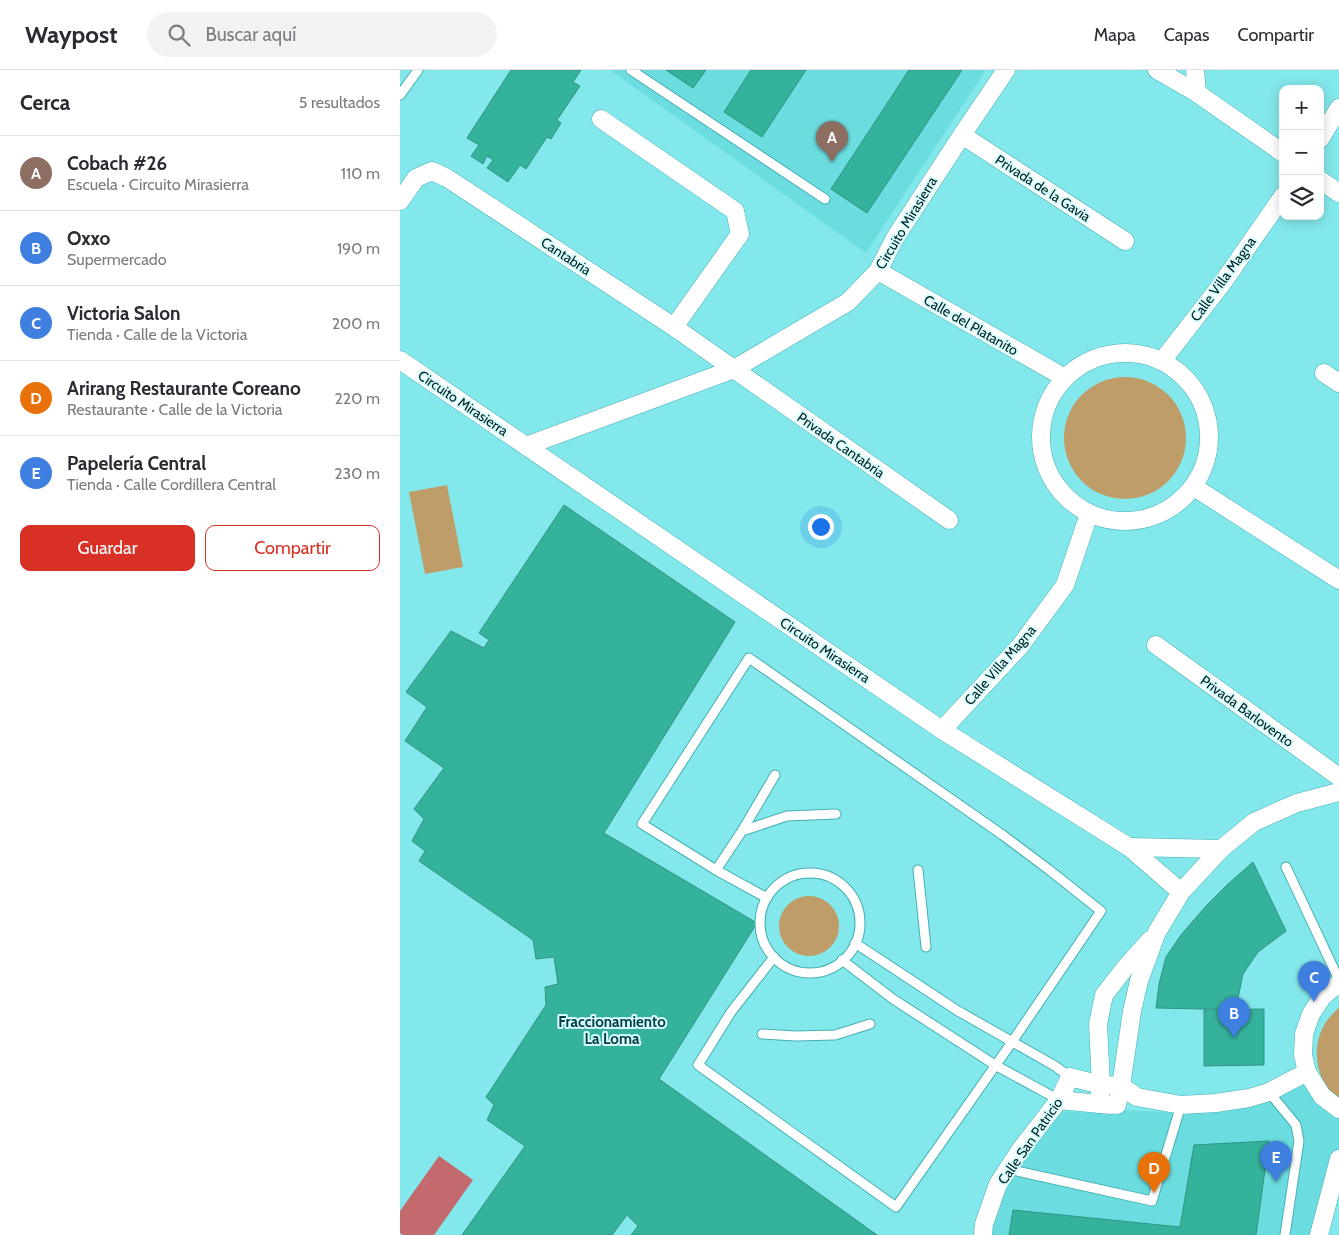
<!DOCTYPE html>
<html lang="es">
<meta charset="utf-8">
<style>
body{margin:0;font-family:Cabin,sans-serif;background:#f2f2f3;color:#2b2b33}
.controls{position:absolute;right:15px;top:15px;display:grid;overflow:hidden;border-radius:10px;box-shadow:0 2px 12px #0003}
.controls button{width:45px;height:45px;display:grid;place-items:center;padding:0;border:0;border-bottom:1px solid #e1e1e2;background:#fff;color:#2b2b33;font:25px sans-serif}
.you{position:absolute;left:420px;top:456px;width:18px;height:18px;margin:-12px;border:4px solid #fff;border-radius:50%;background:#1a73e8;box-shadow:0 0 0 8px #1a73e833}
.badge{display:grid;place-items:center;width:32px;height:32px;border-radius:50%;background:#d93025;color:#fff;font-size:16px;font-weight:700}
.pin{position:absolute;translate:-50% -41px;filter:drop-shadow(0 1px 2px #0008)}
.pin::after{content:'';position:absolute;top:26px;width:18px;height:15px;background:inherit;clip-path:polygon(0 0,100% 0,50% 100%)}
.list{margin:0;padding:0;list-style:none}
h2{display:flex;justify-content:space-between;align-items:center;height:65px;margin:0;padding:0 20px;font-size:21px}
h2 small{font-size:16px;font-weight:400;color:#7c7c81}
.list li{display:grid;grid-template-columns:32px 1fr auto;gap:15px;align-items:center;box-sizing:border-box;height:75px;padding:0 20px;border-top:1px solid #e1e1e2}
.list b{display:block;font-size:19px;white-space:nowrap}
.list p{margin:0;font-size:16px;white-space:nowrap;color:#7c7c81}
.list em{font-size:16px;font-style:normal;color:#7c7c81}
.actions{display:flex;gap:10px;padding:15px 20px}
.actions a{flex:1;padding:11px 0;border:1px solid #d93025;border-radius:10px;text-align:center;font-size:18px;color:#d93025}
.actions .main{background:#d93025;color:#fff}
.icon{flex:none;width:28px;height:28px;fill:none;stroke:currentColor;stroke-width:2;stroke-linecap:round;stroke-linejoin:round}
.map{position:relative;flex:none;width:939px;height:1165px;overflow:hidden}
header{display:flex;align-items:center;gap:30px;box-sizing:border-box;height:70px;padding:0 25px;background:#fff;border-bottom:1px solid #e1e1e2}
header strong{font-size:24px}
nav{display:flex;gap:28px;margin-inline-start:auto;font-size:18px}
.search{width:350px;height:45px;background:#f2f2f3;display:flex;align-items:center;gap:12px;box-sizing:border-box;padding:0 18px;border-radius:28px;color:#7c7c81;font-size:19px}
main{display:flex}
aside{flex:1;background:#fff}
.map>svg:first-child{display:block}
.built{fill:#6bdde0}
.green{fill:#bf9d68}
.water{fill:#c36a6e}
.building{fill:#35b29c;stroke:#319481}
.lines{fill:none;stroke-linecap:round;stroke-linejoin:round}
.lane-casing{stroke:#46afb2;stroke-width:11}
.street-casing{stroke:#46afb2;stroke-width:19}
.lane{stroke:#fff;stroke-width:9}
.street{stroke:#fff;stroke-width:18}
.labels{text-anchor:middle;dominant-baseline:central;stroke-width:4;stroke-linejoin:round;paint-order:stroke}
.street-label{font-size:14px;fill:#002021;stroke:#d9feff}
.neighbourhood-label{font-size:15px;font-weight:bold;fill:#003f41;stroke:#d9feff}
</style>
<header>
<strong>Waypost</strong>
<div class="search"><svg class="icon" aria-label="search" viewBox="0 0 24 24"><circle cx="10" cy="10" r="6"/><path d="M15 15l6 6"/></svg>Buscar aquí</div>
<nav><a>Mapa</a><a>Capas</a><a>Compartir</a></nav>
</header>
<main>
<aside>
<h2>Cerca<small>5 resultados</small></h2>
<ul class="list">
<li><span class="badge" style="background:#8d6e63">A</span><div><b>Cobach #26</b><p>Escuela · Circuito Mirasierra</p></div><em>110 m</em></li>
<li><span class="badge" style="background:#3f7fe0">B</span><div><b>Oxxo</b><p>Supermercado</p></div><em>190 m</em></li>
<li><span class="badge" style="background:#3f7fe0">C</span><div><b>Victoria Salon</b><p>Tienda · Calle de la Victoria</p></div><em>200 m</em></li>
<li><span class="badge" style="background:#e8710a">D</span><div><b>Arirang Restaurante Coreano</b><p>Restaurante · Calle de la Victoria</p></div><em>220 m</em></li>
<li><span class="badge" style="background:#3f7fe0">E</span><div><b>Papelería Central</b><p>Tienda · Calle Cordillera Central</p></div><em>230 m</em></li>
</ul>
<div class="actions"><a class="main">Guardar</a><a>Compartir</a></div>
</aside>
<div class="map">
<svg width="939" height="1165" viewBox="0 0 939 1165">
<rect width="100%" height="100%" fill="#83e8eb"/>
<g class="built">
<polygon points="210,0 586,0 466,183"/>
<polygon points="909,1006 939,1041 939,1083 917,1165 589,1165 601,1127 608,1116 659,1041 690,1043 724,1040 782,1043"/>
</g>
<g class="green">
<circle cx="725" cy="368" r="61"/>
<polygon points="47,415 63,497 25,504 9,422"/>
<circle cx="409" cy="856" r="30"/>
<path d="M 939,937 L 939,1029 C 915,1012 910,976 926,952 C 929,947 935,942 939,937 Z"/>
</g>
<polygon class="water" points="39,1086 73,1110 34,1165 3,1165 0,1163 0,1141"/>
<g class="building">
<polygon points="111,0 181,0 173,12 180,16 157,50 161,53 151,69 147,67 126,99 120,95 108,112 87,98 93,90 87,86 83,94 71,86 79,75 67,68"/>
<polygon points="266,0 306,0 293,18"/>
<polygon points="351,0 406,0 362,67 324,42"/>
<polygon points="509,0 562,0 467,143 431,119"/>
<polygon points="164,435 335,552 204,763 357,853 259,1009 477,1165 231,1165 238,1156 227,1145 212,1165 62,1165 125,1076 87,1050 94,1035 86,1027 146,935 145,917 158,914 154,887 136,889 133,870 19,791 25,781 12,771 24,749 14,739 44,698 5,671 27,637 6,622 51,561 84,578 89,570 79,563"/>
<polygon points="853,792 886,861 858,882 843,904 836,938 803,939 756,938 759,914 766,887 781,865 806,836 828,814"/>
<polygon points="864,939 864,995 804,996 804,940"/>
<polygon points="869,1071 856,1165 609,1165 613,1140 780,1157 794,1075"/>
</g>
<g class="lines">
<g class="lane-casing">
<g id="lane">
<polyline points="231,0 425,129"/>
<polyline points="0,25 18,0"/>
<polyline points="342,761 375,705"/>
<polyline points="886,797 939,910"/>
<polyline points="316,800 342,761 387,746 436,744"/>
<polyline points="518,800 526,877"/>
<circle cx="410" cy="853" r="50"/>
<polyline points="367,828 316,800 242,754 349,588 604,766 648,799 701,841 612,972 496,1137 298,995 331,942 374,887"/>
<polyline points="455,873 558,941 655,996 670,1007"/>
<polyline points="442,890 493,929 595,995 659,1030"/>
<polyline points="362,964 396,966 435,965 470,954"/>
<polyline points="869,1022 896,1055 899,1071 885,1165"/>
<polyline points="608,1099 752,1131 781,1035"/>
</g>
</g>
<g class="street-casing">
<g id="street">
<polyline points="757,0 797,23 883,83"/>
<polyline points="795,0 797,23"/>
<polyline points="201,49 335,141 340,164 274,257"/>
<polyline points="562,65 725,171"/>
<polyline points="920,69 939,38"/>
<polyline points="920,110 939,123"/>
<polyline points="0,131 16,108 32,101 47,108 274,257 549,450"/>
<polyline points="478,201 665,308"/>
<circle cx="725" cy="367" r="84"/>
<polyline points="0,290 542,660 729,777 781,822"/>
<polyline points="762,291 821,215 883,126"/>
<polyline points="924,303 939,313"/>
<polyline points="126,376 334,299 448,232 478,201 495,168 562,65 606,0"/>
<polyline points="794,417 939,510"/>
<polyline points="756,575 939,707"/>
<polyline points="542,660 621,575 665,515 689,444"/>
<polyline points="729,777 821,779"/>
<polyline points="939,913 923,926 911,944 904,964 903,985 907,1002 922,1026 939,1039"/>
<polyline points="659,1030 711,1035"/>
<polyline points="699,1034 701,1015 698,954 704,925 725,898 750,870"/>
<polyline points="717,1035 721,1016 732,941 739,911 757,862 781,822 821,779 854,752 897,733 939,722"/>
<polyline points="583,1165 584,1154 598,1114 621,1079 659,1030 670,1007 701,1015 721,1016 737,1027 781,1035 816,1033 849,1028 869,1022 907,1002"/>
<polyline points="919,1165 939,1089"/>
</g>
</g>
<use href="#lane" class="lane"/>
<use href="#street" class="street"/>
</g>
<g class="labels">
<g class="street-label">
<text transform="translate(643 118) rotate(33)">Privada de la Gavia</text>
<text transform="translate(506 153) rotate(-59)">Circuito Mirasierra</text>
<text transform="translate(166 186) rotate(33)">Cantabria</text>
<text transform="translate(823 209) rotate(-54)">Calle Villa Magna</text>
<text transform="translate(571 255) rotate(30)">Calle del Platanito</text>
<text transform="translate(63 333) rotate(34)">Circuito Mirasierra</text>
<text transform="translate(441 375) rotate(35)">Privada Cantabria</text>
<text transform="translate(425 580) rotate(34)">Circuito Mirasierra</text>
<text transform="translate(600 595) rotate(-49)">Calle Villa Magna</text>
<text transform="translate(847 641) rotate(36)">Privada Barlovento</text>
<text transform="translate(630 1071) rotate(-55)">Calle San Patricio</text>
</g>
<g class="neighbourhood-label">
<text x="212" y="952">Fraccionamiento<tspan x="212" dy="17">La Loma</tspan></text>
</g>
</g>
</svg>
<div class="controls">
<button>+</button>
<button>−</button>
<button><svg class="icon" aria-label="layers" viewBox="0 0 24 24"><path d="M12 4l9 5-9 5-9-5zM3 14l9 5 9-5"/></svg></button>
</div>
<div class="you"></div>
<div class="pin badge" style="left:432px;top:92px;background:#8d6e63">A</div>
<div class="pin badge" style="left:834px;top:968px;background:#3f7fe0">B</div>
<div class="pin badge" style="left:914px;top:932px;background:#3f7fe0">C</div>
<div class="pin badge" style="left:754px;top:1123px;background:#e8710a">D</div>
<div class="pin badge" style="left:876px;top:1112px;background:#3f7fe0">E</div>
</div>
</main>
